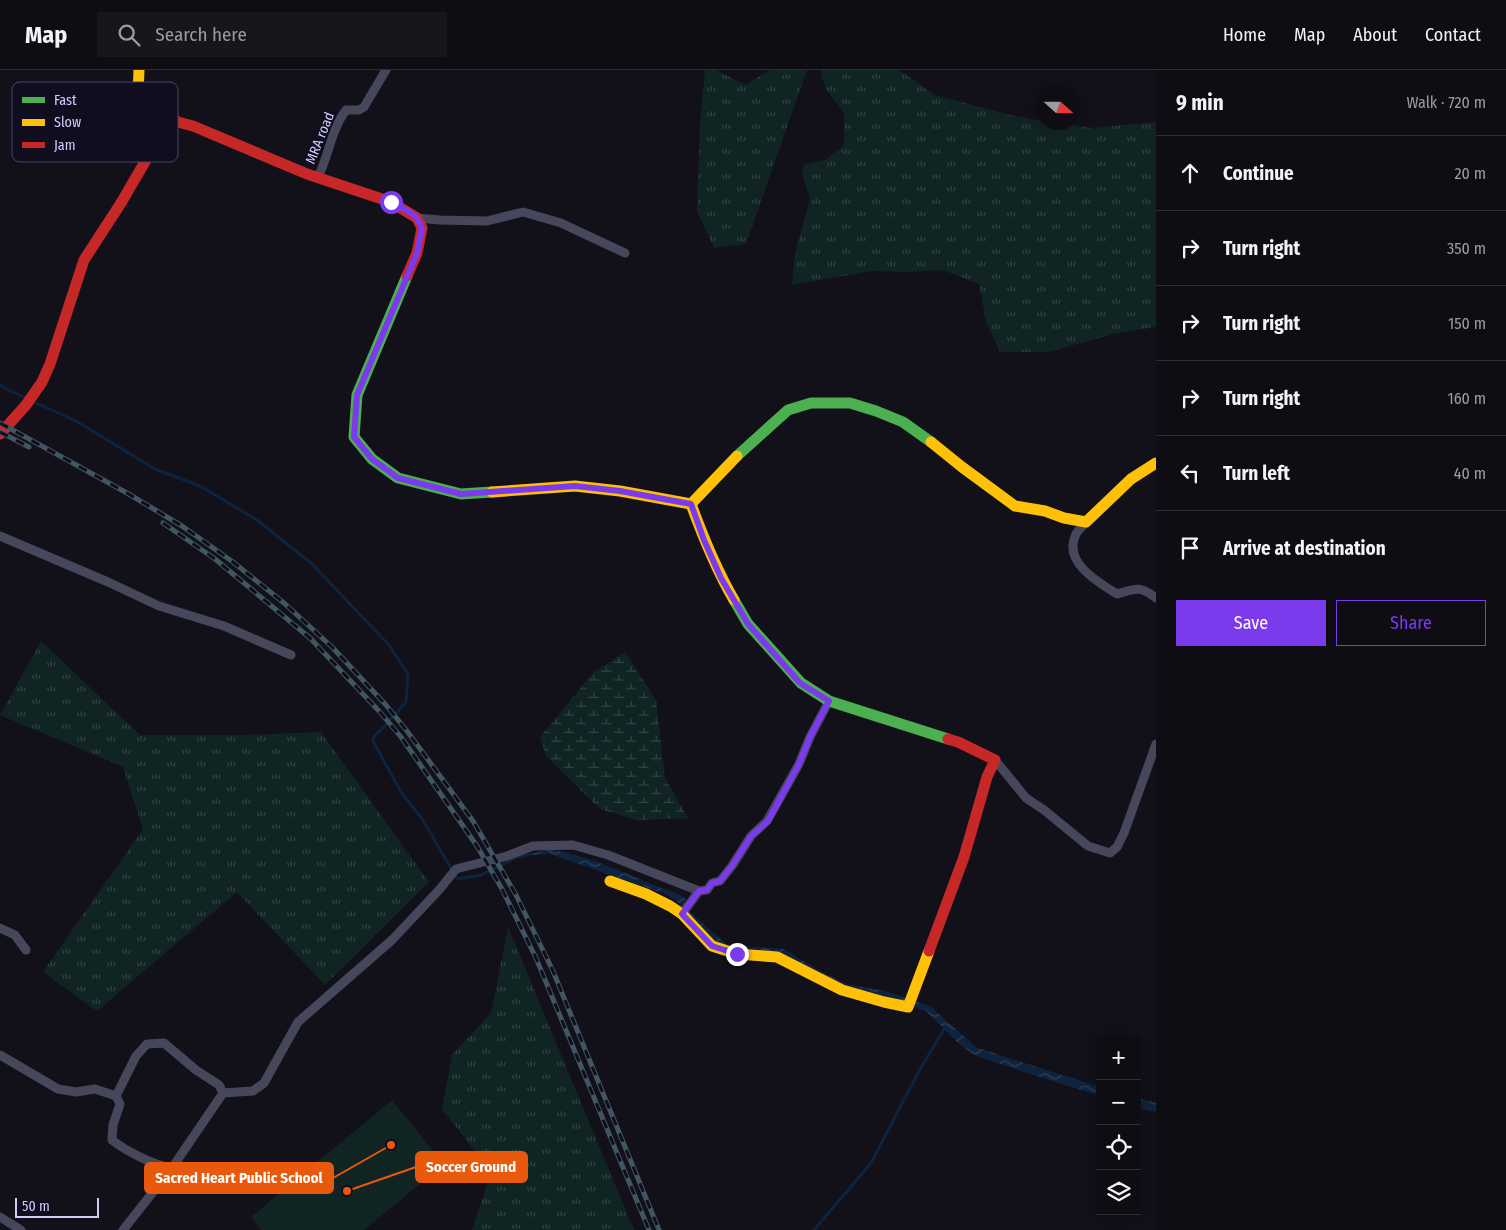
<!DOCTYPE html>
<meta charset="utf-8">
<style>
body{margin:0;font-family:"Fira Sans Condensed",sans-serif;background:#17161d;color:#f1f3f6}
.controls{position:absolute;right:15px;bottom:15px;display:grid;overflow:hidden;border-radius:0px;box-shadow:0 2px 12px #0003}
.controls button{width:45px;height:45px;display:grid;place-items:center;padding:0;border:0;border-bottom:1px solid #2e2d34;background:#0e0d14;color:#f1f3f6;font:25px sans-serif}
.compass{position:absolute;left:1036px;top:15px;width:45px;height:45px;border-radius:50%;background:#0e0d14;box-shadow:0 2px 12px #0003;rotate:111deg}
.scale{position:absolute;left:15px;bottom:12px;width:84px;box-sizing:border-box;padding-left:5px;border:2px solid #cecdfc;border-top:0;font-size:14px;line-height:18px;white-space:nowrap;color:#cecdfc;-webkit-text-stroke:4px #0f0d1e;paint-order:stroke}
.stop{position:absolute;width:15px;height:15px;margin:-11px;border:4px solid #7c3aed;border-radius:50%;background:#fff}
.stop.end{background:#7c3aed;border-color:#fff;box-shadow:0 1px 5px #0008}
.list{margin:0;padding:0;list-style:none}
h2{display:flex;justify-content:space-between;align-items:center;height:65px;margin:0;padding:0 20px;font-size:21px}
h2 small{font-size:16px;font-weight:400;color:#9b9ca0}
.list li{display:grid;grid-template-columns:32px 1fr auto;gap:15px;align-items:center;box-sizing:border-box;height:75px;padding:0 20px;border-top:1px solid #2e2d34}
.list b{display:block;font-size:19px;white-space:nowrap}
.list em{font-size:16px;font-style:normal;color:#9b9ca0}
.actions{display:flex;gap:10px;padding:15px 20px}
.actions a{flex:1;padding:11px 0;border:1px solid #7c3aed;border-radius:0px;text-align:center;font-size:18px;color:#7c3aed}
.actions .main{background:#7c3aed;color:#fff}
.icon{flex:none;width:28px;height:28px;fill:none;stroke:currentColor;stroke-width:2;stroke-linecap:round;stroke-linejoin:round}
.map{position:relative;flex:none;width:1156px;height:1160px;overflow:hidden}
header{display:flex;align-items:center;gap:30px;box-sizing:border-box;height:70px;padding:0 25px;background:#0e0d14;border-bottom:1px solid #2e2d34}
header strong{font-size:24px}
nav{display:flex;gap:28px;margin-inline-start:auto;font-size:18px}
.search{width:350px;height:45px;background:#17161d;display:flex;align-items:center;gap:12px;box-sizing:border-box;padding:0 18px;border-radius:0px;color:#9b9ca0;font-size:19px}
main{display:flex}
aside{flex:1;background:#0e0d14}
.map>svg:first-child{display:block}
.grass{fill:url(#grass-tufts)}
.wetland{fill:url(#wetland-marsh)}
.garden{fill:#112424}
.water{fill:url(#water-waves)}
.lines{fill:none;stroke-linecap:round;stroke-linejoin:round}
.stream{stroke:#0e233d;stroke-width:3}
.street{stroke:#46475b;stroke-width:9}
.fast{stroke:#4caf50;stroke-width:11}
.slow{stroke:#ffc107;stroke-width:11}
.jam{stroke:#c62828;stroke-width:11}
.rail-casing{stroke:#405661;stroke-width:5}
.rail{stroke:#0f0d1e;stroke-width:3;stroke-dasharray:9;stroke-linecap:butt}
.route{stroke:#7c3aed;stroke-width:6}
.labels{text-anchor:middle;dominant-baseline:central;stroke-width:4;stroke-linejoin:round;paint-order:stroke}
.street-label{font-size:14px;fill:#cecdfc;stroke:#0f0d1e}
.key{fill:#0f0d1e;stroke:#484761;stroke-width:1}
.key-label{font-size:14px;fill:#cecdfc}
.leader{fill:none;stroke:#e8590c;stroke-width:2}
.callout-dot{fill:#e8590c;stroke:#0f0d1e;stroke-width:2}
.callout{fill:#e8590c;stroke:#e8590c;stroke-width:2}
.callout-label{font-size:15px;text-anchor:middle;font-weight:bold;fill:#fff}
</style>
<header>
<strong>Map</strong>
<div class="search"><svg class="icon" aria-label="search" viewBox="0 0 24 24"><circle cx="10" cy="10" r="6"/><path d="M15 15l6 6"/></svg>Search here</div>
<nav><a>Home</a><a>Map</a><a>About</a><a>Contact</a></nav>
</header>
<main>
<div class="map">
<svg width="1156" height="1160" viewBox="0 0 1156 1160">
<defs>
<pattern id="grass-tufts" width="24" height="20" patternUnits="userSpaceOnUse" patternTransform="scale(1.25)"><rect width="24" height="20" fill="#112424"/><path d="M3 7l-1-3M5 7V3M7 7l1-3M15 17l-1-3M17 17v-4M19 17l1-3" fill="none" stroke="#324345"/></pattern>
<pattern id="wetland-marsh" width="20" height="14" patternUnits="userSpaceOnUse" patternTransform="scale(1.25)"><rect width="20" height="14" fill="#112424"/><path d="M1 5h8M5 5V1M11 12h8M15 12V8" fill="none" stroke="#324345"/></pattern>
<pattern id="water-waves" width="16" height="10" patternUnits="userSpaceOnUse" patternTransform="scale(1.25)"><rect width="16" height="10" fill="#0e233d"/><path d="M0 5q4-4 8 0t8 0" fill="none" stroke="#30425a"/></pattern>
</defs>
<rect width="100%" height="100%" fill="#12111a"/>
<g class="grass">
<polygon points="705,0 716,0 746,15 770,0 807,0 746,174 714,178 697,141 700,54"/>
<polygon points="822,0 899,0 935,25 1010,45 1043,51 1044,52 1057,53 1092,58 1156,52 1156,256 1154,257 1114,264 1047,282 1000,282 986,251 979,214 943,200 911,202 871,201 792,215 795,183 810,129 802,104 805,94 825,90 844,75 844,43 826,19 821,5"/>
<polygon points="41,571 140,665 245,665 321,662 429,812 325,915 237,822 97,941 43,902 143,759 123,697 0,645"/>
<polygon points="508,857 634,1160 472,1160 491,1102 442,1039 452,985 491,943"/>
</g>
<polygon class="wetland" points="625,582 656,630 665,708 688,748 636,750 600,739 546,686 540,667 594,602"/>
<polygon class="garden" points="392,1030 444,1094 364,1160 261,1160 251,1147"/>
<g class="water">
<path d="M 549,779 C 584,785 617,799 649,813 C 662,819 673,820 685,828 L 688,841 L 728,875 L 784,879 L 823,903 L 847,914 L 885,921 L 930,936 L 976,977 L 1009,988 L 1100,1017 L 1100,1026 L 1027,1003 L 974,985 L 958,973 L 926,941 L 877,928 L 819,906 L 720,875 L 685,845 L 679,833 L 665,824 L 550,784 L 522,786 Z"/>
<polygon points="1137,1028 1156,1033 1156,1042 1137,1038"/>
</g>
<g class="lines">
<g class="stream">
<polyline points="0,314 4,318 26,328"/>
<polyline points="34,332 76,351 155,399 200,416 257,450 311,493 389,575 408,604 406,632 383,658 374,666 373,671 401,722 423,750 457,809 481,805 517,787 528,785"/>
<polyline points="814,1160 871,1093 919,1001 946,956"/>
</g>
<g class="street">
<path d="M 318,107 C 329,85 331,60 346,40 L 359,40 L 364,37 L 386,0"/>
<polyline points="417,148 440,150 487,151 523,142 561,153 625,183"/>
<path d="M 1086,452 C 1083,456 1078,460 1076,464 C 1062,492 1098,512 1117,524 C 1136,519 1139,515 1156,528"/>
<polyline points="0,466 108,512 159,536 224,556 291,585"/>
<polyline points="995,690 1026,728 1044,740 1088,776 1110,783 1117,777 1124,763 1156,674"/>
<polyline points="682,844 699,821"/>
<polyline points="0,858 15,865 26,880"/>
<path d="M 0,985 L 58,1019 L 76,1022 L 95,1019 L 116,1026 L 120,1034 L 113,1055 L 112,1070 C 126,1081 155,1096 172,1098"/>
<polyline points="116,1026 136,986 147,974 164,973 196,1000 219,1015 223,1023"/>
<polyline points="0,1147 21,1160"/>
<polyline points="123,1160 172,1098 223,1023 253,1021 264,1013 298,952 392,870 439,820 456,799 507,786 533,776 573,775 608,785 699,821 707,820 712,813 720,811 732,796 751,766 767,751 799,694 810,667 829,631"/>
</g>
<g class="fast">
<polyline points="407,206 357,325 354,367 372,389 398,408 461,424 492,422"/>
<polyline points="737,386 788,340 811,333 850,333 876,341 903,352 931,372"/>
<polyline points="734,530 748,554 801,613 829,631 948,669"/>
</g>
<g class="slow">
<polyline points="139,0 138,25 147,35 164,45 161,54"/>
<polyline points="931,372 962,397 1015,436 1045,441 1064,448 1086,452 1131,409 1156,393"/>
<polyline points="492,422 575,416 620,421 691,434 737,386"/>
<path d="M 691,434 C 703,467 716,499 734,530"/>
<polyline points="610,811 646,824 670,836 682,844 712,876 737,884 777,887 842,920 884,932 908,937 929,881"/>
</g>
<g class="jam">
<polyline points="164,45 178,52 193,56 307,104 391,132 417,148 422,158 417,183 407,206"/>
<polyline points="0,364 26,335 42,312 50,294 84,190 121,133 153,78 161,54"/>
<polyline points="929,881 964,787 987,707 995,690 958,672 948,669"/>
</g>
<g class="rail-casing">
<g id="rail">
<polyline points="0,353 127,423 182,456 233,492 284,533 332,577 386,635 407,661 473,751 516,825 553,901 659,1160"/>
<polyline points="0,362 29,377"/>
<polyline points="163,453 215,489 310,568 379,641 401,667 477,776 502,819 536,888 649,1160"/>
</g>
</g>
<use href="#rail" class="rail"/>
</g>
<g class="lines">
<polyline class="route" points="391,132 408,141 417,148 422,158 417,183 357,325 354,367 372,389 398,408 461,424 575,416 620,421 691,434 704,470 721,508 748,554 800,613 829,631 810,667 799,694 768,751 751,766 732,796 720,811 712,813 707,820 699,821 682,844 712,876 737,884"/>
</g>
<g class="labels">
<g class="street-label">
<text transform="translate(320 68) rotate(-68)">MRA road</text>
</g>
</g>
<rect x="12" y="12" width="166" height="80" rx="8" class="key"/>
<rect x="22" y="27" width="23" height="6" fill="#4caf50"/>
<rect x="22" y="49" width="23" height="7" fill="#ffc107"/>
<rect x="22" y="72" width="23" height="6" fill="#c62828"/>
<g class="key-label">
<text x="54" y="35">Fast</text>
<text x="54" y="57">Slow</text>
<text x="54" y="80">Jam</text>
</g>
<path class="leader" d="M347 1121L416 1097M391 1075L333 1108"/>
<g class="callout-dot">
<circle cx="347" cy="1121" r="5"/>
<circle cx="391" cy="1075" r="5"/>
</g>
<g class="callout">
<rect x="416" y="1082" width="111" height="30" rx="5"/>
<rect x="145" y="1093" width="188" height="30" rx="5"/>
</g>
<g class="callout-label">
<text x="471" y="1102">Soccer Ground</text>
<text x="239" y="1113">Sacred Heart Public School</text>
</g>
</svg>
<div class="controls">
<button>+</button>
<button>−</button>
<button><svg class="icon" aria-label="locate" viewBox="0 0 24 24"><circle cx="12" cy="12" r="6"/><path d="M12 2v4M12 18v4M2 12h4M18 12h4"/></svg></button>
<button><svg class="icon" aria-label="layers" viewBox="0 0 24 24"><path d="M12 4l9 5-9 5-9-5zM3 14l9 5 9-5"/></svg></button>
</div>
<svg class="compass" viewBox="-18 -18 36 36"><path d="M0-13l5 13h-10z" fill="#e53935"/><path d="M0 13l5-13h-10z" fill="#9b9ca0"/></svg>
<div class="scale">50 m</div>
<div class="stop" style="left:391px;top:132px"></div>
<div class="stop end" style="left:737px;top:884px"></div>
</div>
<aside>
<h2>9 min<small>Walk · 720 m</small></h2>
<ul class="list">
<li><svg class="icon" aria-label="ahead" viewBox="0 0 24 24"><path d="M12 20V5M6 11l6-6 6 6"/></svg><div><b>Continue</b></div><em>20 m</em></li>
<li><svg class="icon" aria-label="right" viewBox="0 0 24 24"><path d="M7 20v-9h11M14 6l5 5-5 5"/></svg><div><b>Turn right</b></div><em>350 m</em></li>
<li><svg class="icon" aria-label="right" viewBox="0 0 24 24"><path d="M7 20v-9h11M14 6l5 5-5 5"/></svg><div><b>Turn right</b></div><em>150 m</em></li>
<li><svg class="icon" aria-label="right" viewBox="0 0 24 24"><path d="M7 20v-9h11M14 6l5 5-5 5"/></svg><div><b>Turn right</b></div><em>160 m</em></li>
<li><svg class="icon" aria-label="left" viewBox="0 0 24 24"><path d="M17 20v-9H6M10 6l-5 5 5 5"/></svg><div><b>Turn left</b></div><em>40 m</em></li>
<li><svg class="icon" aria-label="arrive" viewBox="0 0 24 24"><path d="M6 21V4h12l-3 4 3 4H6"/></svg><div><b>Arrive at destination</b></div></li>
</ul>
<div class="actions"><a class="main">Save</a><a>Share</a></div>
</aside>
</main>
